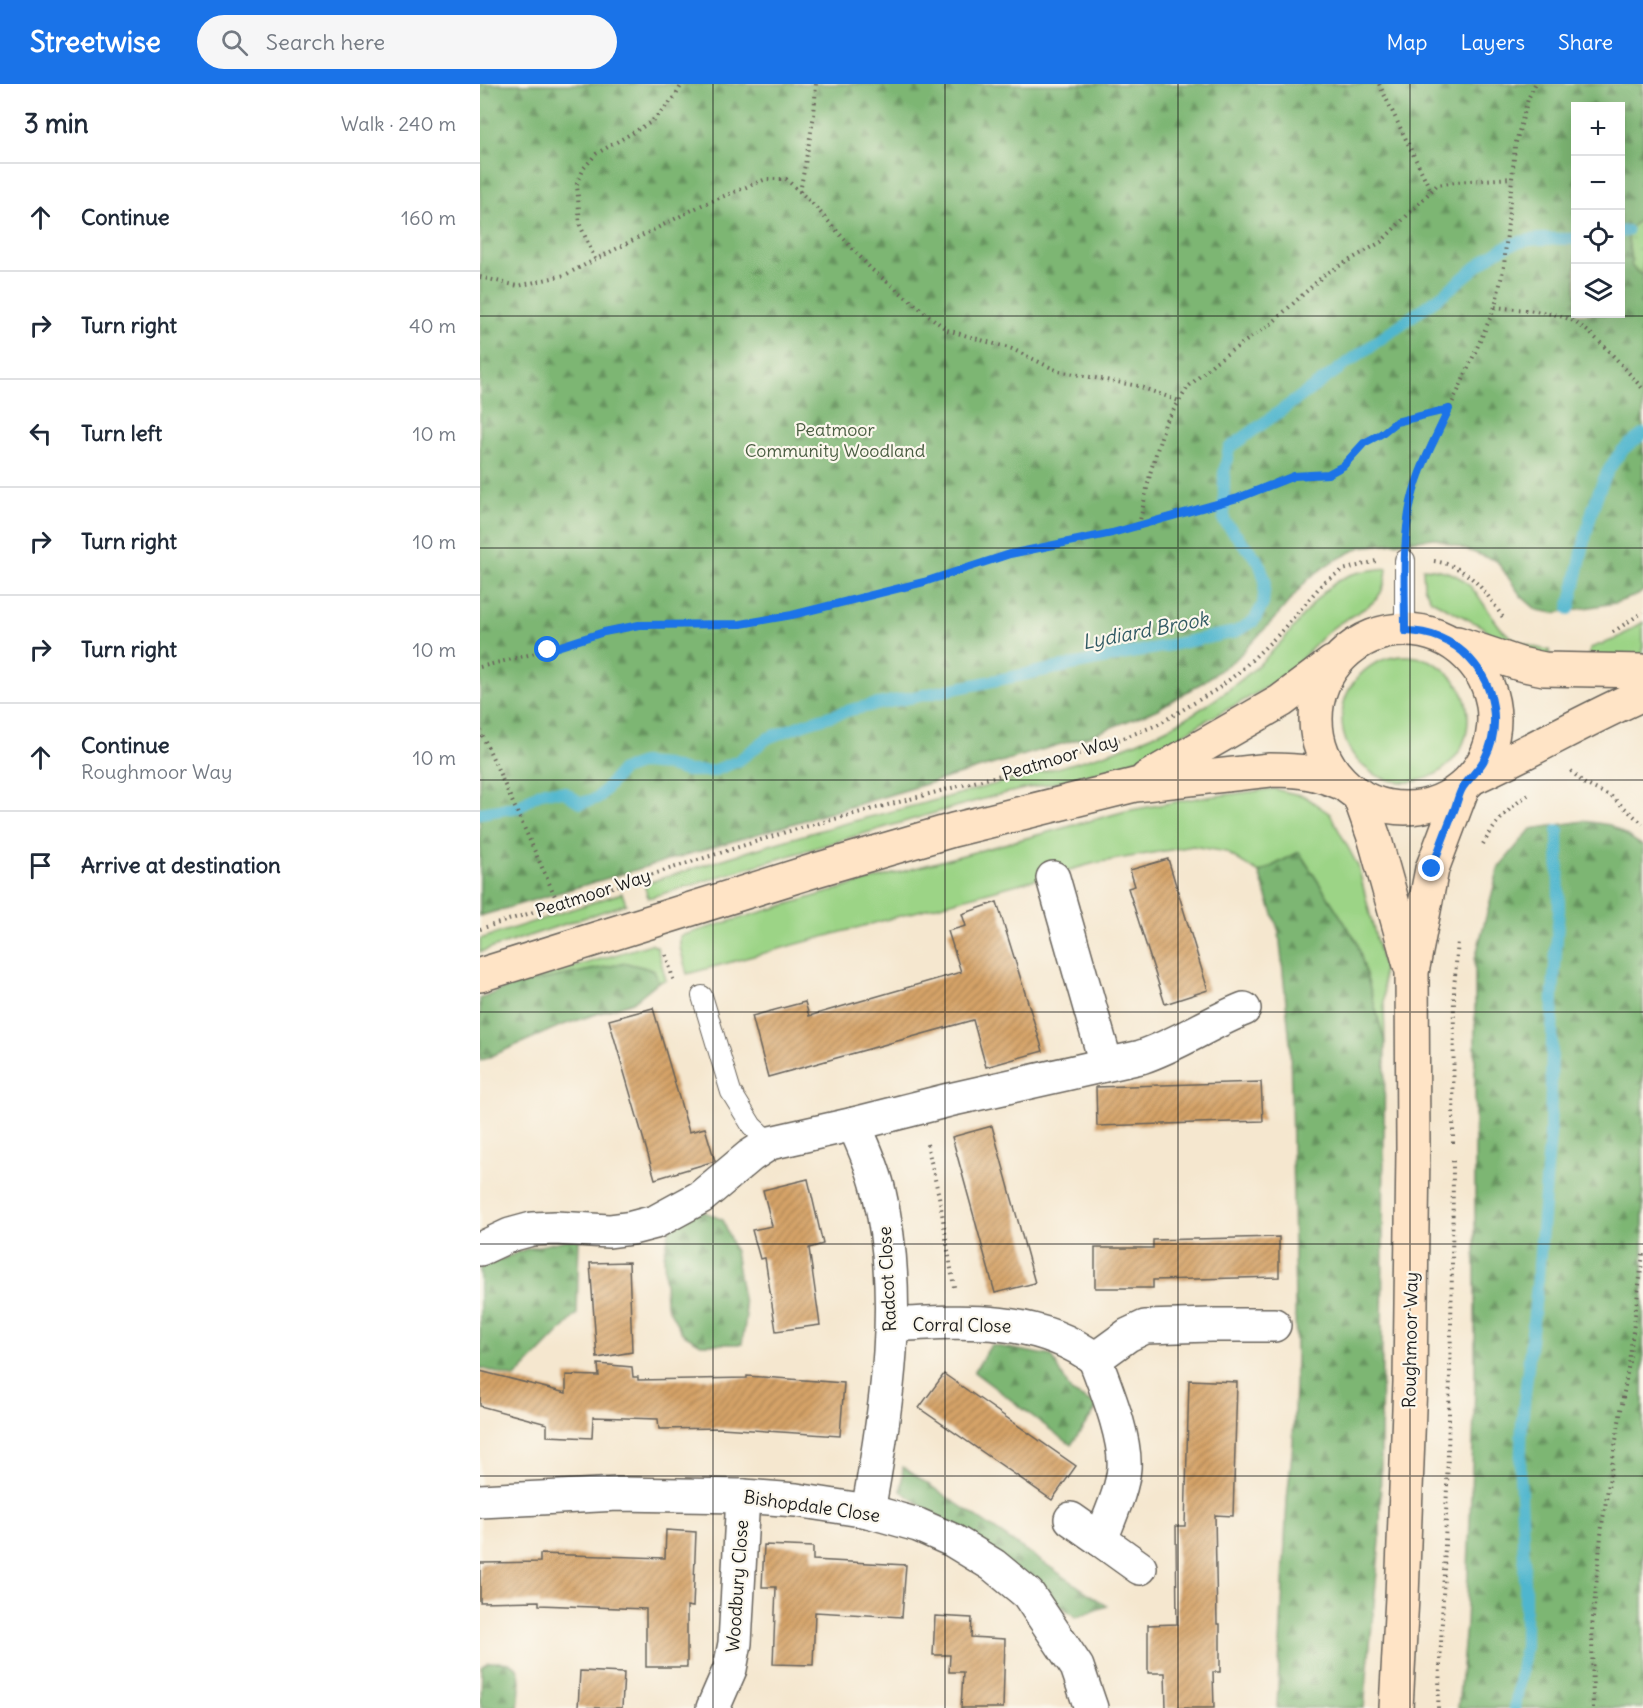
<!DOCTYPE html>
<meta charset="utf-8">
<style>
body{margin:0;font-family:Delius,sans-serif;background:#f6f6f7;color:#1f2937}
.controls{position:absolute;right:18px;top:18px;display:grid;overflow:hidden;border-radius:0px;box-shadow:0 6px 24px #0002}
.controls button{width:54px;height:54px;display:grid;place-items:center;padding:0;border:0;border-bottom:2px solid #e0e1e3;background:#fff;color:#1f2937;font:30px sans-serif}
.stop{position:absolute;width:18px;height:18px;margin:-14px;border:4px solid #1a73e8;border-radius:50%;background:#fff}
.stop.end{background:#1a73e8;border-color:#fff;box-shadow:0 2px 6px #0008}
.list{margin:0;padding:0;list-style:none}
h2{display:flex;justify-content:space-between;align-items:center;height:78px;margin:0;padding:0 24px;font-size:26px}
h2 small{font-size:20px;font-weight:400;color:#747a83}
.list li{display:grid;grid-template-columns:39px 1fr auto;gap:18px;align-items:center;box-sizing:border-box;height:108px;padding:0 24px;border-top:2px solid #e0e1e3}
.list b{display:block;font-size:22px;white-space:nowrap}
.list p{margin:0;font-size:20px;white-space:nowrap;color:#747a83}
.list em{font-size:20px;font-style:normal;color:#747a83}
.icon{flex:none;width:33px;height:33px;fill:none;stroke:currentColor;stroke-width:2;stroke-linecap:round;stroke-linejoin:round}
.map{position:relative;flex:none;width:1163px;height:1624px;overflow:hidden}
header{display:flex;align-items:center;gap:36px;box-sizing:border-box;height:84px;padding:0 30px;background:#1a73e8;color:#fff}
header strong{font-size:28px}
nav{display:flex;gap:33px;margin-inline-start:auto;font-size:21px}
.search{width:420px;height:54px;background:#f6f6f7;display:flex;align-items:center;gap:15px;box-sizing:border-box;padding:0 21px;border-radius:33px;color:#747a83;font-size:22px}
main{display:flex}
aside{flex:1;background:#fff}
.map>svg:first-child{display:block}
.green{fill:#9cd486;stroke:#5c7851;stroke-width:1.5}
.forest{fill:url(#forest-firs);stroke:#4c6948;stroke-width:1.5;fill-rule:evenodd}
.wetland{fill:url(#wetland-marsh);stroke:#5c7851;stroke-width:1.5}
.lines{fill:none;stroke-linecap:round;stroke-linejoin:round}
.stream{stroke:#4fb6ce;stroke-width:12}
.building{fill:url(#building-hatch)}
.lane-casing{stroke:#68635b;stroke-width:22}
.street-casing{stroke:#68635b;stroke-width:36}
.secondary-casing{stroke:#68635b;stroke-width:36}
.path{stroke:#68635b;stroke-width:4;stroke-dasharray:1.5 4.5;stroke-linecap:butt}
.lane{stroke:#fff;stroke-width:20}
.street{stroke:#fff;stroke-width:33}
.secondary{stroke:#ffe4c6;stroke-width:33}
.route{stroke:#1a73e8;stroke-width:8}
.grid{fill:none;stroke:#1c1c1c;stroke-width:1.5;stroke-opacity:0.55}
.labels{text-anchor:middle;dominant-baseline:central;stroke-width:4.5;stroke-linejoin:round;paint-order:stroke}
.park-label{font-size:18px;fill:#495c41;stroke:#fbf7ec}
.street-label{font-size:18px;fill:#1c1c1c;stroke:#fbf7ec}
.water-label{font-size:20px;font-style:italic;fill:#305a63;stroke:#fbf7ec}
</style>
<header>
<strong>Streetwise</strong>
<div class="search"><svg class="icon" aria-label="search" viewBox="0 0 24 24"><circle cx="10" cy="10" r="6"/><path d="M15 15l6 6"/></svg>Search here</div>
<nav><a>Map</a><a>Layers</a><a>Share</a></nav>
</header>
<main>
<aside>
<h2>3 min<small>Walk · 240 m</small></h2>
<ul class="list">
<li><svg class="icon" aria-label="ahead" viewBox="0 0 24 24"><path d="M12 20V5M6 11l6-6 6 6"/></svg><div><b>Continue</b></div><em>160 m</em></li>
<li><svg class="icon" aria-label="right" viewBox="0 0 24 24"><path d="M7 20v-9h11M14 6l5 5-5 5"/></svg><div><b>Turn right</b></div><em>40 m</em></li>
<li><svg class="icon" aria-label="left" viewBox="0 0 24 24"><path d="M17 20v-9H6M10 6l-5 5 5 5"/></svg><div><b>Turn left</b></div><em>10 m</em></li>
<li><svg class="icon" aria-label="right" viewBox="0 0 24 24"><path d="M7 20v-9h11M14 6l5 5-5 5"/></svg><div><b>Turn right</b></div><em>10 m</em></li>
<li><svg class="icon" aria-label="right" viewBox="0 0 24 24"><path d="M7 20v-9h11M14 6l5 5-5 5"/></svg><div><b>Turn right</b></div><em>10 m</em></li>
<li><svg class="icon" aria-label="ahead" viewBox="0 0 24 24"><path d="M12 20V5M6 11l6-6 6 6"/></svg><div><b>Continue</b><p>Roughmoor Way</p></div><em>10 m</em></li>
<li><svg class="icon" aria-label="arrive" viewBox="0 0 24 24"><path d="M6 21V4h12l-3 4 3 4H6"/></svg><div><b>Arrive at destination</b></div></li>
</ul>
</aside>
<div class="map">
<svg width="1163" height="1624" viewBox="0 0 1163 1624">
<defs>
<pattern id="forest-firs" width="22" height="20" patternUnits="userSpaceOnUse" patternTransform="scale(1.5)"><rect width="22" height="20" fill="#7db673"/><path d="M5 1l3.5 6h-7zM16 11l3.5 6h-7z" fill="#66935e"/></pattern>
<pattern id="wetland-marsh" width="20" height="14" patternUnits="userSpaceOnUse" patternTransform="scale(1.5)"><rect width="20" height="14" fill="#9cd486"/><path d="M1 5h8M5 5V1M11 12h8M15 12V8" fill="none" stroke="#86b573"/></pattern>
<pattern id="building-hatch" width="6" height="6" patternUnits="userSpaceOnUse" patternTransform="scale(1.5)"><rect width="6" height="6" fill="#d5a368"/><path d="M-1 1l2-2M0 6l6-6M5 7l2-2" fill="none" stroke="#ac8455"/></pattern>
</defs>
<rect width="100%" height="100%" fill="#fbf7ec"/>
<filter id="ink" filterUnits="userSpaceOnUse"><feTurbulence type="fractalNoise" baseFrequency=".0167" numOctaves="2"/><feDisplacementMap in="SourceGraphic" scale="12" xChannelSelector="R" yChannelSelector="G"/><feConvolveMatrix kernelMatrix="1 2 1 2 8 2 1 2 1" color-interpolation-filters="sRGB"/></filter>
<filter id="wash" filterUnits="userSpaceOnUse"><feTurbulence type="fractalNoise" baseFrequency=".008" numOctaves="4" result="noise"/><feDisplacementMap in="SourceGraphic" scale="24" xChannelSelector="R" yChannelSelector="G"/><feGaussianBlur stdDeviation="1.35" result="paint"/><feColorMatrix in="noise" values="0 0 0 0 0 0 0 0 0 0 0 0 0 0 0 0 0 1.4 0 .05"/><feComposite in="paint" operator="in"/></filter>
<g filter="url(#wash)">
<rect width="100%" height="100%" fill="#f5e7cf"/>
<g class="green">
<path d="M 907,484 C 905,526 878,523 850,546 C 835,558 824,575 809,587 C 784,607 755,621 727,636 C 705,649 683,663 660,674 C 612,695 557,700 507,714 C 393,746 281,780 168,814 L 164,800 C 230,779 296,758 363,740 C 411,727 460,716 508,702 C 578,683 654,668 716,628 C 748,608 778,584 803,556 C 823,534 840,504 867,492 C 879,487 893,486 907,484 Z"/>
<path d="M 943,484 C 991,486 995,511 1020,543 C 1032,557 1052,564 1069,566 L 1070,573 L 1019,558 L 1001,542 L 951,516 L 944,503 Z"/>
<polygon points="1163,538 1163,574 1109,574 1110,564 1136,555"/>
<circle cx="925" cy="635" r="63"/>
<polygon points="794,705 824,712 850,730 878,782 903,882 905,959 877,858 819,768 779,789 746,768 713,762 615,779 207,890 200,863 200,852 380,799 646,727 711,715"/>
<polygon points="142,809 146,820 0,868 0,855"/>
<polygon points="171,860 177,863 186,896 178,898 174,886 146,879 27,903"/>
</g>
<g class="forest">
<path d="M 0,0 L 1163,0 L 1163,133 L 1147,148 L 1152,183 L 1163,191 L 1163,507 L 1158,511 L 1135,519 L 1074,529 L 1057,526 L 1041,512 L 1017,477 L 954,454 L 881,463 L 850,479 L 828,495 L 795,534 L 757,574 L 723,598 L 678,625 L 612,651 L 0,832 ZM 1096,22 L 1140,22 L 1140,230 L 1096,230 Z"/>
<polygon points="1104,737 1130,741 1163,762 1163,1624 978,1624 986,1540 995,1305 995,875 1019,783 1051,745"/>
<polygon points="819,768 877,858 905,959 900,1457 884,1624 797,1624 807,1416 813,1359 816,1271 810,959 799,848 779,789"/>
<polygon points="146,879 174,886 178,898 153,918 80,942 0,977 0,915 27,903"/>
<polygon points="211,1122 243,1136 255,1168 266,1232 262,1260 221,1260 202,1249 186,1220 184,1172 190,1142"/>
<polygon points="99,1153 97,1230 35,1294 0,1284 0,1184 46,1165"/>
<polygon points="511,1261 572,1272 591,1308 618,1322 591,1361 494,1288"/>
<polygon points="423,1383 627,1522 596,1533 421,1407"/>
<path d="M 8,1578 C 15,1578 27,1577 33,1580 C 44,1585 39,1614 38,1624 L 1,1624 L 2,1583 Z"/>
</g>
<polygon class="wetland" points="1163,133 1163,191 1152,183 1147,147"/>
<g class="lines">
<g class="stream">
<polyline points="1140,148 1147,147"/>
<path d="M 1089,525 C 1103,476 1108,407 1141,368 C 1147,361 1156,356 1163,350"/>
<path d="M 0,729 L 39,723 L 51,714 L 64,707 L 84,708 L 101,719 L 118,714 L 142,686 L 162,679 L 186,681 L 206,687 L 233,687 L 258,677 L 288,654 L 327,639 L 374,625 L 755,548 L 774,537 L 783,520 L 785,496 L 779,478 L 744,437 L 744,390 L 749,364 L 966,208 C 984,194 1010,169 1030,161 C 1051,153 1074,155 1096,155"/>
<polyline points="1035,1624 1045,1562 1045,1497 1040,1390 1042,1338 1058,1193 1070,1051 1073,910 1079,826 1078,746"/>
</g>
</g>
<g id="blocks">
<g class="building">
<polygon points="688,775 728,906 685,920 648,804 655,802 650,786"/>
<polygon points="517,818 563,967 506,983 493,936 288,993 272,932 325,918 329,932 481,888 468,847 486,842 482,830"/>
<polygon points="173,924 209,1048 225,1044 235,1077 175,1095 129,936"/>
<polygon points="781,998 783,1037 617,1042 616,1003"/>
<polygon points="512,1042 555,1199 515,1209 472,1053"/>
<polygon points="328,1095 343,1160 329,1164 340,1241 296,1247 285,1174 280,1175 272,1146 292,1142 283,1106"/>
<polygon points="799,1153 799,1193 673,1196 673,1204 615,1204 615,1164 673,1164 673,1156"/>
<polygon points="149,1178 152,1268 117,1274 110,1179"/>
<polygon points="118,1280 152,1283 153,1293 158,1293 158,1296 267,1294 267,1292 364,1299 360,1352 241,1344 179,1345 178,1335 113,1333 112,1354 67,1352 67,1340 0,1322 0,1287 86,1309 86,1291 119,1292"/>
<polygon points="464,1290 596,1382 572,1416 439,1324"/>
<polygon points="709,1296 757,1298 753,1432 735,1431 737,1540 740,1540 740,1588 733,1588 734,1624 686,1624 685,1589 668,1589 668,1541 697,1540 696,1442 705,1442"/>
<polygon points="186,1446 216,1448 213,1523 207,1522 207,1583 166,1583 166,1525 59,1521 59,1517 0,1518 0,1479 60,1478 60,1470 185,1474"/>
<polygon points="284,1461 333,1463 333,1476 426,1481 422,1533 335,1528 333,1581 293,1580 296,1503 282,1503"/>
<polygon points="455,1532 492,1534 491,1553 525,1555 523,1624 481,1624 483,1588 469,1588 470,1571 453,1571"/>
<polygon points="100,1587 144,1589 142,1624 98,1624"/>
</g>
</g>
</g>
<g filter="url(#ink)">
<use href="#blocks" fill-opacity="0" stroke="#68635b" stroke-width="1.5"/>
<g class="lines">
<g class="lane-casing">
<g id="lane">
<polyline points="925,547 925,476"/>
<polyline points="222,912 251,1008 272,1042 290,1059"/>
</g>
</g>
<g class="street-casing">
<g id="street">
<polyline points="573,794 626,980"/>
<path d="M 374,1040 L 469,1016 L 661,973 C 697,961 729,939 764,925"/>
<path d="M 0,1165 L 30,1151 L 52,1145 L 75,1144 L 129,1147 L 152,1144 L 175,1138 L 221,1113 L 270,1072 L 290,1059 L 374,1040 C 383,1062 394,1084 399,1108 C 424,1213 407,1323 388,1427"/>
<path d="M 412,1241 C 481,1237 557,1231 615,1275 L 648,1251 L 665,1243 L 731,1241 L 794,1241"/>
<path d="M 615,1275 C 626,1305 646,1353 644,1384 C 642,1408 629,1433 621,1456 L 660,1484"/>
<polyline points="0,1417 138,1410 263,1412 316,1416 388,1427 438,1441 472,1456 513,1481 548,1510 597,1583 611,1624"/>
<polyline points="591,1435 621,1456"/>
<polyline points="233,1624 250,1585 255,1559 263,1412"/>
</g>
</g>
<g class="secondary-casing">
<g id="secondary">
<circle cx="925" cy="635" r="89"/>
<polyline points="977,559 1040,580 1064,585 1163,587"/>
<polyline points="667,694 801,617 852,579"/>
<path d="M 992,694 C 1050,668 1104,636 1163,610"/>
<polyline points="879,711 895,756 930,881"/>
<path d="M 0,891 L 336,786 L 473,746 L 655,701 L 790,686 C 821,686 835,688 864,700"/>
<polyline points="916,1624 922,1513 930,1298 933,1064 932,888 952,785 983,703"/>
</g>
</g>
<g class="path">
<polyline points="899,0 951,107"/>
<polyline points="320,108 334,31 336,0"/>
<polyline points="115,175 100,141 97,100 104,84 116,70 171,38 195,13 202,0"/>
<polyline points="0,193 38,202 85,191 222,121 286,95 306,95 332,119 391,185 467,246 532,265 578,287 658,302 699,317"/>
<path d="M 1015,223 C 1040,226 1066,226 1089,235 C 1113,246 1144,284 1163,305"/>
<polyline points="659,441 671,386 685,340 708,303 735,278 791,240 844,191 901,158 957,101 975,98 1032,94"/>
<polyline points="927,447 931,418 946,372 978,307 1015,223 1024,182 1035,62 1048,15 1055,0"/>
<path d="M 954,477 C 989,482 1006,508 1024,535"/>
<polyline points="1133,548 1163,528"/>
<polyline points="0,583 68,566 124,548 159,541 261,540 312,531 444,498 530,470 632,449 758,414 814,392 848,390 863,382 884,359 901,350 916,338 969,325"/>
<polyline points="0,646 79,821"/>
<polyline points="1091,687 1105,700 1132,713 1163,740"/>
<path d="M 1003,760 C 1015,740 1028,724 1048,711"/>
<polyline points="0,845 306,748 607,668 677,641 739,604 759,588 798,551 844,498 863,486 896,477"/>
<polyline points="186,871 194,898"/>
<polyline points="973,1059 974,904 978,857"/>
<polyline points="447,1060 460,1117 474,1203"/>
<path d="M 958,1624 C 967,1441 972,1259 973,1076"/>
<polyline points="1113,1624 1112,1544 1122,1441 1149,1278 1163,1170"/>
</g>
<use href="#lane" class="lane"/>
<use href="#street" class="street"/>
<use href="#secondary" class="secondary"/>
</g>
</g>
<g class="lines" filter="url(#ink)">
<path class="route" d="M 68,566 L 124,548 L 159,541 L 261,540 L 312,531 L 444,498 L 530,470 L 632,449 L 758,414 L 814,392 L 848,390 L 863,382 L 884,359 L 901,350 L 916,338 L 969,325 C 955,355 938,386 931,418 C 922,460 925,505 925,547 C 949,547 973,556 990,575 C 1014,601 1022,641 1005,674 C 1000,685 990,693 983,703 C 979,709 977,718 975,724 C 967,744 959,765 952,785"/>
</g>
<path class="grid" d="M 233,0 L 233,1624M 465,0 L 465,1624M 698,0 L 698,1624M 930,0 L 930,1624M 0,232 L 1163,232M 0,464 L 1163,464M 0,696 L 1163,696M 0,928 L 1163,928M 0,1160 L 1163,1160M 0,1392 L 1163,1392"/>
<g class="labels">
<g class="park-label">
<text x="355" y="345">Peatmoor<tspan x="355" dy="21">Community Woodland</tspan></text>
</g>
<g class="street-label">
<text transform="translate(580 673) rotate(-17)">Peatmoor Way</text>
<text transform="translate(113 809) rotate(-18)">Peatmoor Way</text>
<text transform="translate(407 1195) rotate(-93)">Radcot Close</text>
<text transform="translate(482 1241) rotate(1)">Corral Close</text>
<text transform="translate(930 1256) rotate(-89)">Roughmoor Way</text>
<text transform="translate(332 1422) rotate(8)">Bishopdale Close</text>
<text transform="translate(257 1502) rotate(-86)">Woodbury Close</text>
</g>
<g class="water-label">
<text transform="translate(665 546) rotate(-11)">Lydiard Brook</text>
</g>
</g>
</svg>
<div class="controls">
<button>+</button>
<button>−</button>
<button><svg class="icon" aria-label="locate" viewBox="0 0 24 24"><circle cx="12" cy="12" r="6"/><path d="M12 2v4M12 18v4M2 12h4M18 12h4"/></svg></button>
<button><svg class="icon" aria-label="layers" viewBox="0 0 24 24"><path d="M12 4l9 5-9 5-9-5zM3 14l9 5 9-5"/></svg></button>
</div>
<div class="stop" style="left:68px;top:566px"></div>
<div class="stop end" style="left:952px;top:785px"></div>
</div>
</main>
